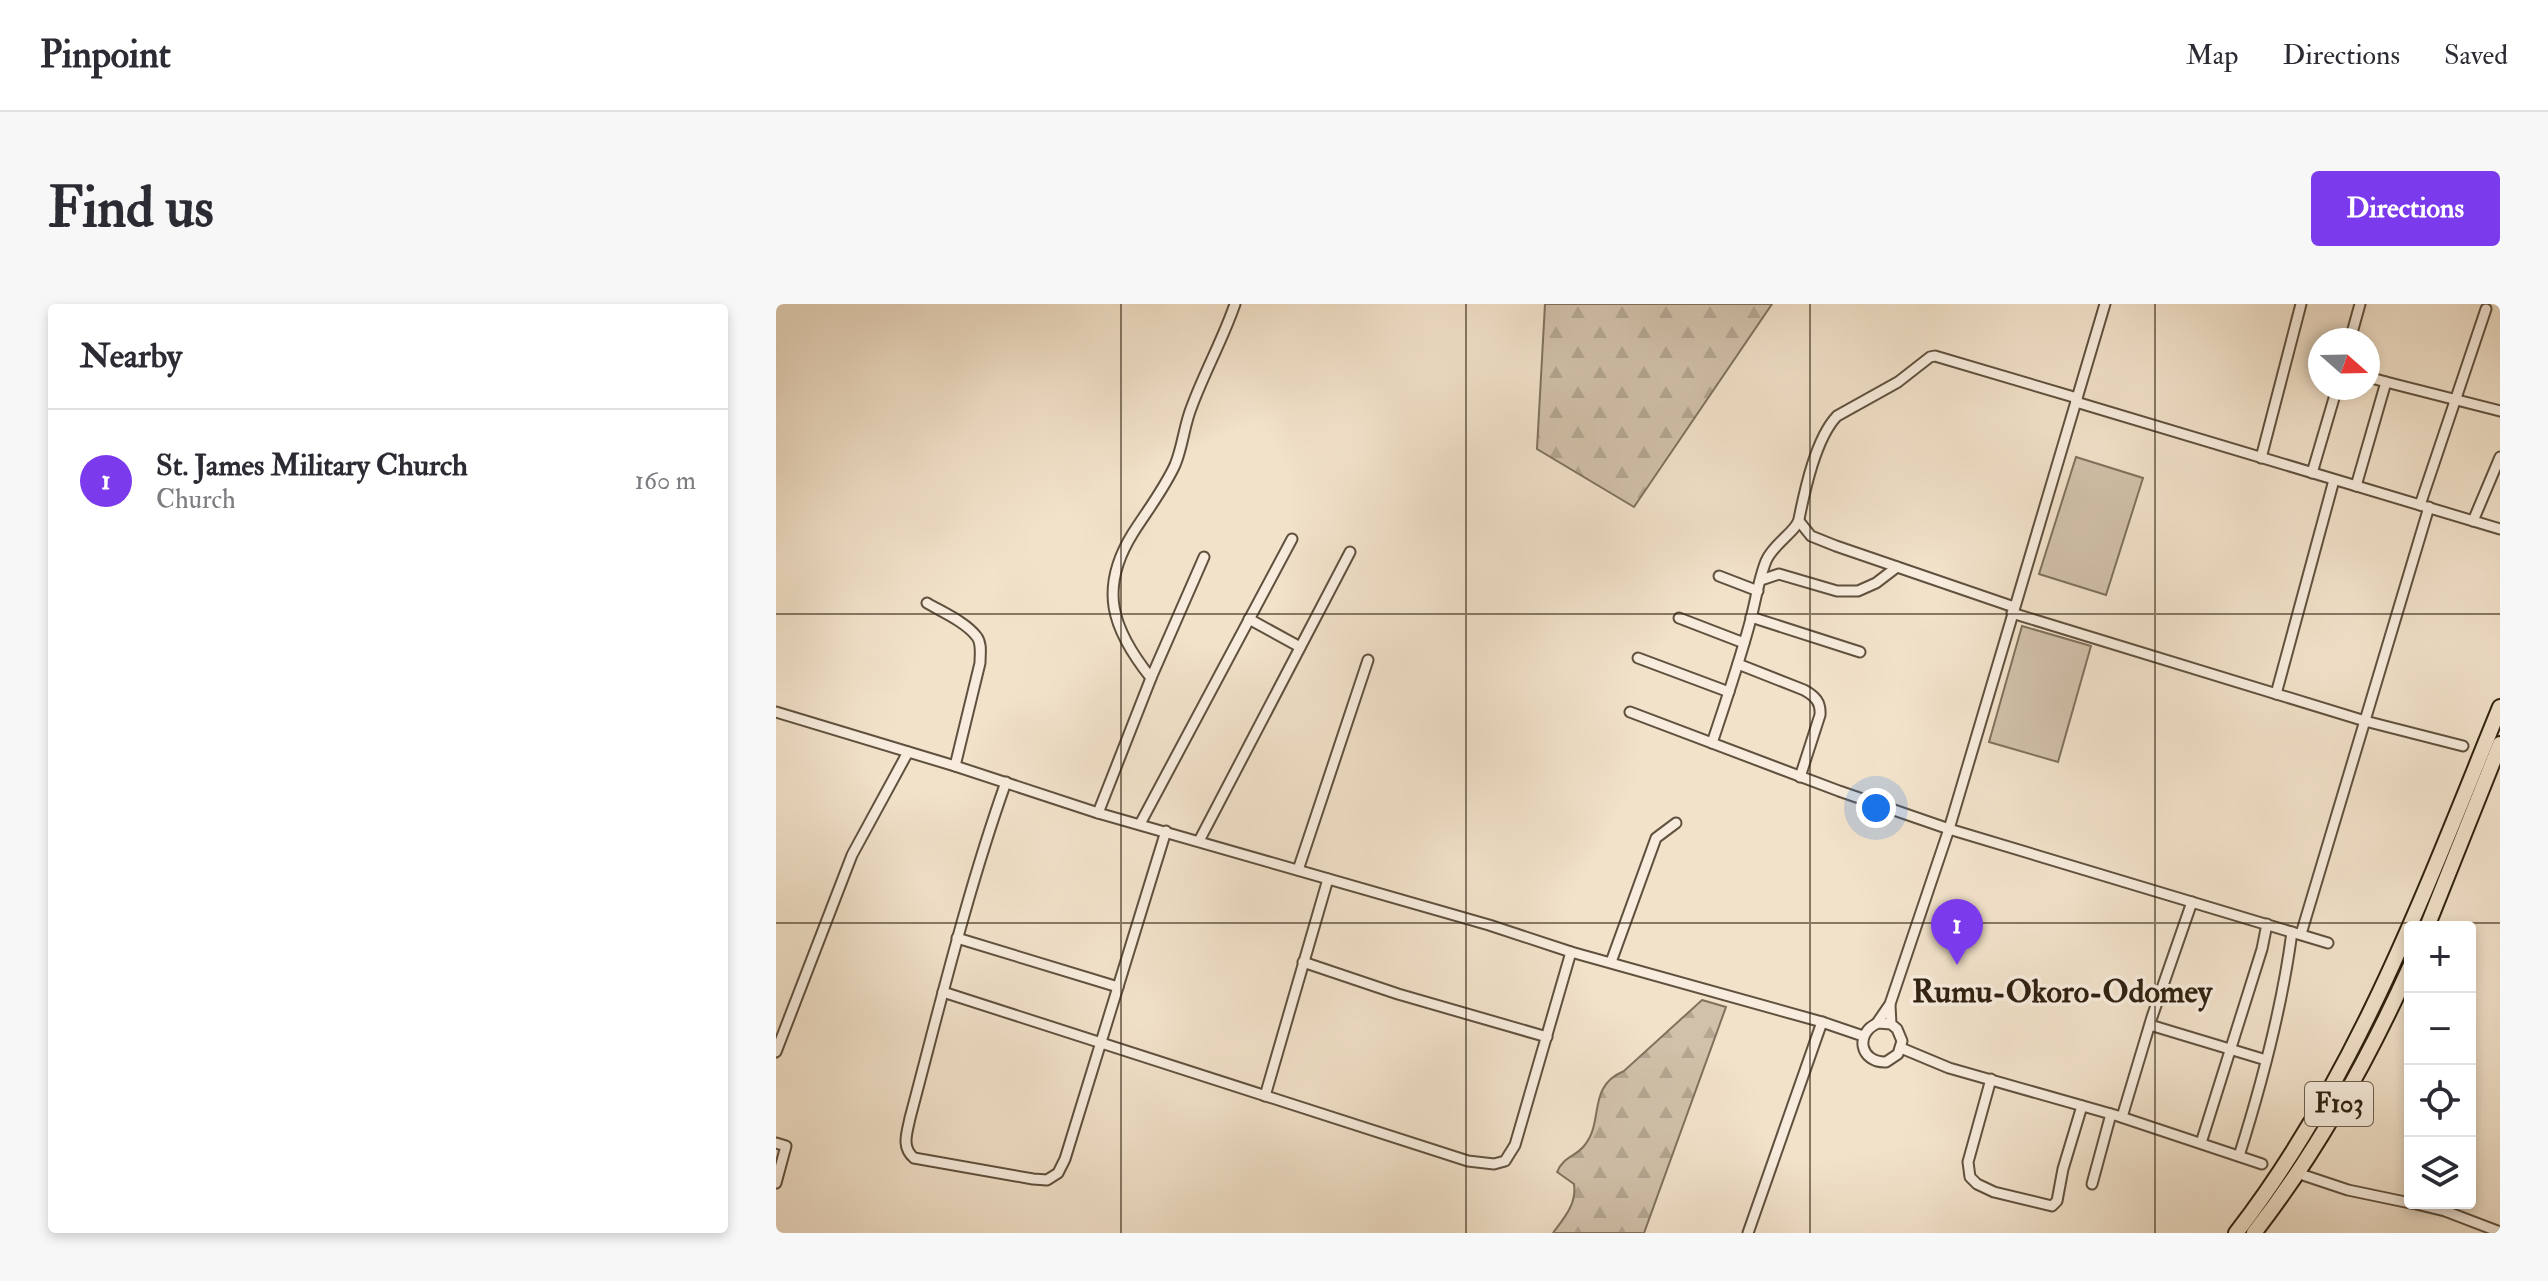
<!DOCTYPE html>
<meta charset="utf-8">
<style>
body{margin:0;font-family:"IM FELL Double Pica",serif;background:#f7f7f7;color:#2b2b33}
.controls{position:absolute;right:24px;bottom:24px;display:grid;overflow:hidden;border-radius:8px;box-shadow:0 4px 12px #0003}
.controls button{width:72px;height:72px;display:grid;place-items:center;padding:0;border:0;border-bottom:2px solid #e1e1e2;background:#fff;color:#2b2b33;font:40px sans-serif}
.compass{position:absolute;left:1532px;top:24px;width:72px;height:72px;border-radius:50%;background:#fff;box-shadow:0 4px 12px #0003;rotate:110deg}
.you{position:absolute;left:1100px;top:504px;width:28px;height:28px;margin:-20px;border:6px solid #fff;border-radius:50%;background:#1a73e8;box-shadow:0 0 0 12px #1a73e833}
.badge{display:grid;place-items:center;width:52px;height:52px;border-radius:50%;background:#7c3aed;color:#fff;font-size:26px;font-weight:700}
.pin{position:absolute;translate:-50% -66px;filter:drop-shadow(0 2px 4px #0008)}
.pin::after{content:'';position:absolute;top:42px;width:28px;height:24px;background:inherit;clip-path:polygon(0 0,100% 0,50% 100%)}
.list{margin:0;padding:0;list-style:none}
h2{display:flex;justify-content:space-between;align-items:center;height:104px;margin:0;padding:0 32px;font-size:34px}
h2 small{font-size:26px;font-weight:400;color:#7c7c81}
.list li{display:grid;grid-template-columns:52px 1fr auto;gap:24px;align-items:center;box-sizing:border-box;height:144px;padding:0 32px;border-top:2px solid #e1e1e2}
.list b{display:block;font-size:30px;white-space:nowrap}
.list p{margin:0;font-size:26px;white-space:nowrap;color:#7c7c81}
.list em{font-size:26px;font-style:normal;color:#7c7c81}
.icon{flex:none;width:44px;height:44px;fill:none;stroke:currentColor;stroke-width:2;stroke-linecap:round;stroke-linejoin:round}
.map{position:relative;flex:none;width:1724px;height:929px;overflow:hidden;border-radius:8px}
header{display:flex;align-items:center;gap:48px;box-sizing:border-box;height:112px;padding:0 40px;background:#fff;border-bottom:2px solid #e1e1e2}
header strong{font-size:38px}
nav{display:flex;gap:44px;margin-inline-start:auto;font-size:28px}
.intro{display:flex;align-items:center;justify-content:space-between;box-sizing:border-box;height:192px;padding:0 48px}
h1{margin:0;font-size:56px}
.button{padding:20px 36px;border-radius:8px;background:#7c3aed;color:#fff;font-size:28px;font-weight:700}
main{display:flex;gap:48px;padding:0 48px}
aside{flex:1;background:#fff;border-radius:8px;box-shadow:0 4px 12px #0003}
.map>svg:first-child{display:block}
.green{fill:#d1c1aa;stroke:#80715d;stroke-width:2}
.forest{fill:url(#forest-firs);stroke:#80715d;stroke-width:2}
.lines{fill:none;stroke-linecap:round;stroke-linejoin:round}
.minor-casing{stroke:#60513e;stroke-width:13}
.primary-casing{stroke:#302110;stroke-width:18}
.minor{stroke:#f7ecdd;stroke-width:9}
.primary{stroke:#f2e2ca;stroke-width:14}
.grid{fill:none;stroke:#302110;stroke-width:2;stroke-opacity:0.55}
.labels{text-anchor:middle;dominant-baseline:central;stroke-width:7;stroke-linejoin:round;paint-order:stroke}
.shield{fill:#f7ecdd;stroke:#6c5e4e;stroke-width:2}
.shield-label{font-size:26px;font-weight:bold;fill:#302110}
.quarter-label{font-size:32px;font-weight:bold;fill:#302110;stroke:#f7ecdd}
</style>
<header>
<strong>Pinpoint</strong>
<nav><a>Map</a><a>Directions</a><a>Saved</a></nav>
</header>
<div class="intro"><h1>Find us</h1><a class="button">Directions</a></div>
<main>
<aside>
<h2>Nearby<small></small></h2>
<ul class="list">
<li><span class="badge">1</span><div><b>St. James Military Church</b><p>Church</p></div><em>160 m</em></li>
</ul>
</aside>
<div class="map">
<svg width="1724" height="929" viewBox="0 0 1724 929">
<defs>
<pattern id="forest-firs" width="22" height="20" patternUnits="userSpaceOnUse" patternTransform="scale(2)"><rect width="22" height="20" fill="#d1c1aa"/><path d="M5 1l3.5 6h-7zM16 11l3.5 6h-7z" fill="#b4a691"/></pattern>
</defs>
<rect width="100%" height="100%" fill="#f2e2ca"/>
<filter id="stains"><feTurbulence type="fractalNoise" baseFrequency=".0025" numOctaves="4"/><feColorMatrix values="0 0 0 0 .2 0 0 0 0 .09 0 0 0 0 .02 0 0 0 .5 -.17"/></filter>
<radialGradient id="worn" r=".72"><stop offset=".6" stop-color="#630" stop-opacity="0"/><stop offset="1" stop-color="#630" stop-opacity=".3"/></radialGradient>
<g class="green">
<polygon points="1300,153 1367,174 1330,291 1263,270"/>
<polygon points="1246,322 1315,342 1282,458 1213,438"/>
</g>
<g class="forest">
<polygon points="769,0 996,0 858,203 761,145"/>
<path d="M 926,696 L 950,703 L 868,929 L 777,929 C 788,914 801,900 798,880 L 781,868 C 787,853 799,853 808,842 C 829,817 810,783 848,767 Z"/>
</g>
<g class="lines">
<g class="minor-casing">
<g id="minor">
<polyline points="1574,36 1584,0"/>
<polyline points="1610,78 1724,107"/>
<polyline points="1300,98 1724,225"/>
<polyline points="1485,154 1525,0"/>
<polyline points="1536,169 1561,84"/>
<polyline points="1580,182 1610,78 1592,73"/>
<polyline points="1644,201 1710,5"/>
<polyline points="1023,217 1035,232 1060,242 1238,303"/>
<polyline points="1697,217 1724,153"/>
<polyline points="943,272 982,287"/>
<polyline points="985,276 1003,270 1061,287 1082,287 1100,279 1121,263"/>
<path d="M 151,299 C 166,308 190,318 201,333 C 206,340 204,350 204,359 L 179,462"/>
<polyline points="1236,309 1589,417 1687,442"/>
<polyline points="975,313 1084,348"/>
<polyline points="903,314 968,339"/>
<polyline points="473,315 524,343"/>
<polyline points="862,354 953,388"/>
<path d="M 962,360 L 1028,386 C 1039,392 1045,398 1044,411 L 1024,473"/>
<path d="M 375,374 C 336,325 322,285 357,229 C 371,207 388,185 399,161 C 407,142 408,121 416,102 C 429,67 447,35 459,0"/>
<polyline points="1500,390 1558,176"/>
<polyline points="0,408 179,462 322,509 713,621 795,648 1046,718 1087,732"/>
<polyline points="854,408 1063,487 1173,525 1552,639"/>
<path d="M 936,439 C 949,400 962,362 973,322 C 979,301 982,277 990,257 C 997,240 1021,227 1023,215 C 1029,185 1040,134 1061,112 L 1122,78 L 1154,53 L 1159,52 L 1301,94"/>
<path d="M 230,478 C 191,588 164,701 134,814 C 131,829 125,843 138,854 L 257,875 L 271,876 L 282,869 L 289,855 L 390,527"/>
<polyline points="322,509 375,374 428,253"/>
<polyline points="364,520 516,235"/>
<polyline points="423,537 574,248"/>
<polyline points="522,566 592,356"/>
<polyline points="1525,630 1653,203"/>
<polyline points="181,634 342,683"/>
<polyline points="527,658 622,690 771,733"/>
<polyline points="835,658 880,534 900,519"/>
<polyline points="167,688 692,857 718,860 729,857 739,841 795,648"/>
<path d="M 1114,701 L 1115,720 L 1121,725 L 1126,737 L 1122,750 L 1110,758 C 1084,759 1078,729 1102,719 L 1115,720"/>
<polyline points="1101,719 1114,700 1173,525 1329,0"/>
<polyline points="1374,721 1490,756"/>
<polyline points="1125,744 1173,764 1342,812 1486,860"/>
<polyline points="0,748 76,551 132,448"/>
<polyline points="1215,775 1192,858 1194,873 1201,880 1218,888 1276,902 1281,897 1287,865 1306,802"/>
<polyline points="489,792 552,575"/>
<polyline points="1346,813 1376,713 1416,598"/>
<polyline points="0,839 10,842 0,879"/>
<polyline points="1425,839 1486,645 1491,620"/>
<path d="M 1463,852 C 1486,779 1506,704 1516,628"/>
<polyline points="1521,869 1572,886 1634,899"/>
<polyline points="1316,880 1335,810"/>
<polyline points="1636,899 1669,907 1724,928"/>
<polyline points="972,929 1046,718"/>
</g>
</g>
<g class="primary-casing">
<g id="primary">
<polyline points="1651,623 1724,440"/>
<path d="M 1460,929 C 1581,773 1650,584 1724,403"/>
<path d="M 1478,929 C 1541,848 1592,756 1634,663"/>
</g>
</g>
<use href="#minor" class="minor"/>
<use href="#primary" class="primary"/>
</g>
<path class="grid" d="M 345,0 L 345,929M 690,0 L 690,929M 1034,0 L 1034,929M 1379,0 L 1379,929M 0,310 L 1724,310M 0,619 L 1724,619"/>
<g class="labels">
<rect class="shield" x="1529" y="778" width="68" height="44" rx="6"/>
<g class="shield-label">
<text x="1563" y="800">F103</text>
</g>
<g class="quarter-label">
<text x="1286" y="688">Rumu-Okoro-Odomey</text>
</g>
</g>
<rect width="100%" height="100%" filter="url(#stains)"/>
<rect width="100%" height="100%" fill="url(#worn)"/>
</svg>
<div class="controls">
<button>+</button>
<button>−</button>
<button><svg class="icon" aria-label="locate" viewBox="0 0 24 24"><circle cx="12" cy="12" r="6"/><path d="M12 2v4M12 18v4M2 12h4M18 12h4"/></svg></button>
<button><svg class="icon" aria-label="layers" viewBox="0 0 24 24"><path d="M12 4l9 5-9 5-9-5zM3 14l9 5 9-5"/></svg></button>
</div>
<svg class="compass" viewBox="-18 -18 36 36"><path d="M0-13l5 13h-10z" fill="#e53935"/><path d="M0 13l5-13h-10z" fill="#7c7c81"/></svg>
<div class="you"></div>
<div class="pin badge" style="left:1181px;top:661px">1</div>
</div>
</main>
